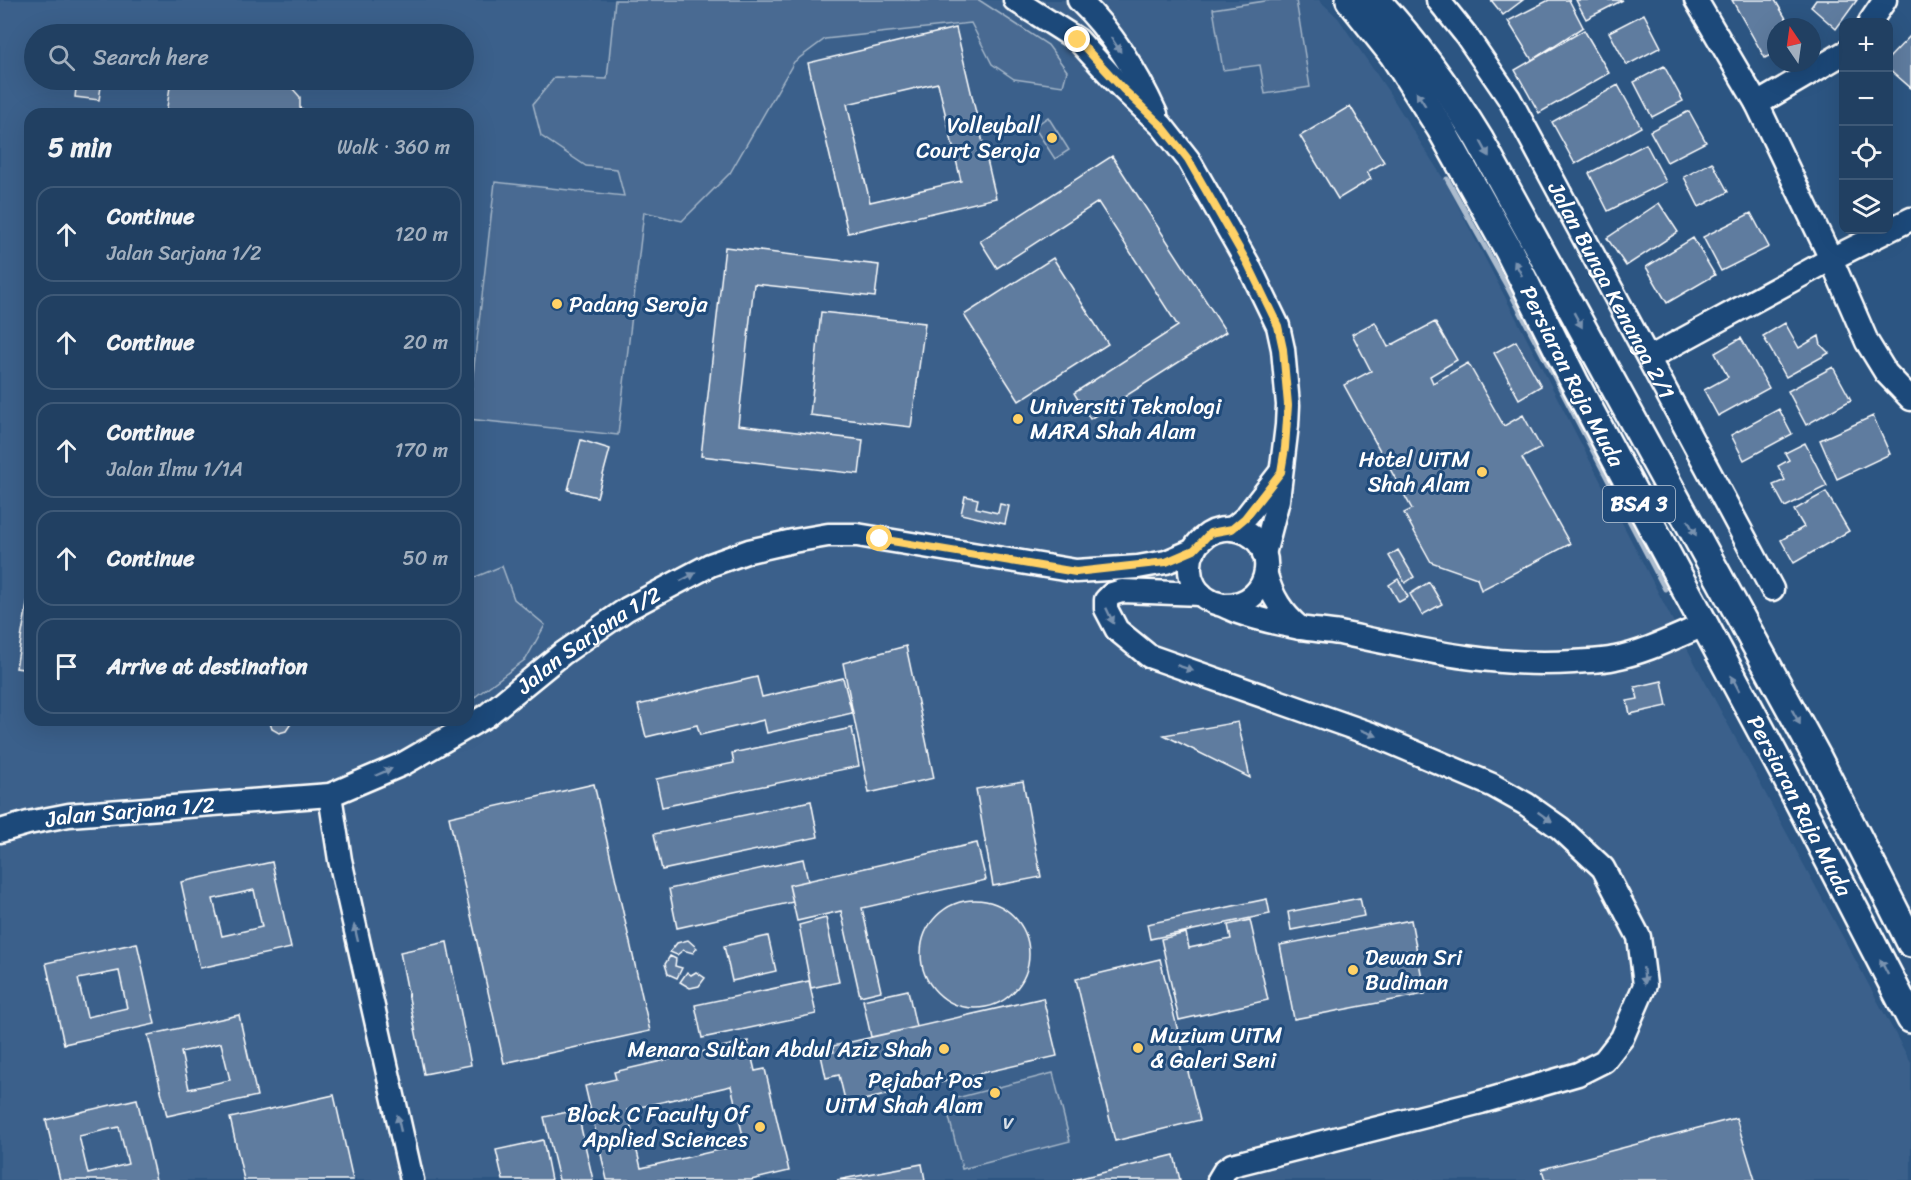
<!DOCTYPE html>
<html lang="en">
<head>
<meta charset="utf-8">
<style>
  body { margin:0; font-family:Sriracha,sans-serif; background:#2d4b6b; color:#f1f3f6 }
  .controls { position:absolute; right:18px; top:18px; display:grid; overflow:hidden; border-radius:12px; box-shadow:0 6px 24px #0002 }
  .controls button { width:54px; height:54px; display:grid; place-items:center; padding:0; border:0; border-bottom:2px solid #3e5977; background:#214062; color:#f1f3f6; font:30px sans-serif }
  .compass { position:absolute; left:1767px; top:18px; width:54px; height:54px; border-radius:50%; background:#214062; box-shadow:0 6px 24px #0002; rotate:347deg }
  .stop { position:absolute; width:18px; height:18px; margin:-14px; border:4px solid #ffd166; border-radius:50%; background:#fff }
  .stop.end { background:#ffd166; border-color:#fff; box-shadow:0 2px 6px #0008 }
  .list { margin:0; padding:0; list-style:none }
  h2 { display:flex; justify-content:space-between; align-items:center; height:78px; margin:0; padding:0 24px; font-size:26px }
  h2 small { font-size:20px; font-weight:400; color:#a2afbe }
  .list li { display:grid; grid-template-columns:39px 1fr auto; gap:18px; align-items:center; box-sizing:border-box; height:96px; margin:0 12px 12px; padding:0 12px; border:2px solid #3e5977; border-radius:18px }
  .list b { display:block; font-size:22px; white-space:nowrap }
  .list p { margin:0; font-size:20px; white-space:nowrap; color:#a2afbe }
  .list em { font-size:20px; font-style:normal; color:#a2afbe }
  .icon { flex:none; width:33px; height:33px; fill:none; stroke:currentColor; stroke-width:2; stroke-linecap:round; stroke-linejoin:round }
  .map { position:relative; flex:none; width:1911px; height:1180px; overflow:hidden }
  .search { position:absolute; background:#214062; box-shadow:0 6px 24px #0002; left:24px; top:24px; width:450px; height:66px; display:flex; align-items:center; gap:15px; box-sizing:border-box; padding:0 21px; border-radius:33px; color:#a2afbe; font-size:22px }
  .panel { position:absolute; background:#214062; box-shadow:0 6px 24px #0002; left:24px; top:108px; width:450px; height:618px; border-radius:18px }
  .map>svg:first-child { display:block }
  .built { fill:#3b618b; fill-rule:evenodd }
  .green { fill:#486b92; stroke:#a4b5c8; stroke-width:1.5 }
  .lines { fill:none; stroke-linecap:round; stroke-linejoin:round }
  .stream { stroke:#acbcce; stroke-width:5 }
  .building { fill:#5e7c9f; stroke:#fff; stroke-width:1.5; fill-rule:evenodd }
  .minor-casing { stroke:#fff; stroke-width:27 }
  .major-casing { stroke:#fff; stroke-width:32 }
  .minor { stroke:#1f4a7a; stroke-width:22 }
  .major { stroke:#1f4a7a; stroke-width:27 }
  .oneway { fill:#7992af }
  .route { stroke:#ffd166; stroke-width:8 }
  .poi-dot { fill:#ffd166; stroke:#1f4a7a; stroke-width:2 }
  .labels { text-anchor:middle; stroke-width:6; stroke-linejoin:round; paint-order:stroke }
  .shield { fill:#1f4a7a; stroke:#bcc9d7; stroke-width:1.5 }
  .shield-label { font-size:21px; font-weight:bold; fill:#fff }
  .poi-label { font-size:22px; fill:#fff; stroke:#1f4a7a; text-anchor:end }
  .street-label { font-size:22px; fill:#fff; stroke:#1f4a7a }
  .park-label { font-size:22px; fill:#dae1e9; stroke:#1f4a7a }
</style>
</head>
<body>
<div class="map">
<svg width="1911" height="1180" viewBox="0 0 1911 1180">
  <rect width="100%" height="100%" fill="#2c5582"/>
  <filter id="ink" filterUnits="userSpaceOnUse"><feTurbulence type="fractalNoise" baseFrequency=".0167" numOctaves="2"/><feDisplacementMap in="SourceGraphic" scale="12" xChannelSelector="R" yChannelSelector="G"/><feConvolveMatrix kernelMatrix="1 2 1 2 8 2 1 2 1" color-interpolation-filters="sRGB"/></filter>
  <g filter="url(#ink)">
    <path class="built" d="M0,0H1319L1338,18L1388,91L1446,183L1690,654L1911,1063V1180H0ZM34,34H464V80H34ZM30,114H468V720H30Z"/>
    <path class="green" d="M615,0H979L1048,45L1067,71L1063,86L1014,79L992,64L971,23L825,39L794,62L730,173L682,221L644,212L618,435L468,419L495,182L624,196L617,169L586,166L541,136L533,104L555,77L607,79Z
      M1271,0H1296L1310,87L1265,94L1260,65L1223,70L1213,9Z
      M1048,117L1069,150L1055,159L1034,127Z
      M502,566L514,599L545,625L526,659L472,699L468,700V580Z
      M1053,1073L1070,1141L962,1169L945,1101Z"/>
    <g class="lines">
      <path class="stream" d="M1447,179L1509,290L1665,589"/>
    </g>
    <path class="building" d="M1491,0H1523L1503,15Z
      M1549,0H1569L1583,27L1532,60L1508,21Z
      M1576,0H1623L1586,19Z
      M1732,0H1775L1791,27H1776V52L1765,58Z
      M1816,0H1857L1836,29L1811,7Z
      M1644,14L1661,47L1627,65L1609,32Z
      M956,28L996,198L848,233L808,63ZM938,83L961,181L870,202L847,104Z
      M1584,30L1609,73L1539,113L1515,70Z
      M1911,35V88L1888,68V59Z
      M1664,66L1683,101L1652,117L1634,82Z
      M77,80H102L99,100L75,97Z
      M171,80H217L251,87L259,82L270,80L281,82L293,89L300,97V108L308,114H166Z
      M1618,85L1641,127L1575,164L1552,122Z
      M1350,106L1384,162L1367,172L1371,179L1338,199L1300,136Z
      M1689,111L1706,142L1667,162L1650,131Z
      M1646,144L1666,182L1608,211L1589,173Z
      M1112,156L1226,332L1090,419L1074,393L1178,326L1098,202L997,268L980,241Z
      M1712,162L1728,192L1699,207L1684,177Z
      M1659,203L1678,232L1626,266L1607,238Z
      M1751,213L1769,247L1721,271L1703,237Z
      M1693,238L1715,275L1667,303L1646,267Z
      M725,247L879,265L875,297L754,284L738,425L863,440L859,474L701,456Z
      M1053,258L1108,344L1019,401L964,315Z
      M821,312L925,323L911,427L810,415Z
      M1375,322L1388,347L1435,322L1457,360L1430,376L1433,383L1468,363L1504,426L1523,415L1541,448L1522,458L1570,544L1481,590L1477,578L1431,562L1404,513L1412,509L1344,385L1371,371L1352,334Z
      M1785,323L1799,348L1819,336L1821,345L1829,353L1786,377L1763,336Z
      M1741,338L1769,388L1718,416L1704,390L1728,377L1715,353Z
      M1516,341L1541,386L1519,399L1494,353Z
      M1833,367L1851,400L1806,425L1788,391Z
      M1779,409L1792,434L1744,460L1731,435Z
      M1873,416L1890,454L1837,479L1820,440Z
      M581,440L610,449L597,497L568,490Z
      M1805,443L1827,486L1785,507L1773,485L1785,480L1778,466L1789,460L1785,453Z
      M1826,492L1849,531L1794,563L1781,540L1804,527L1794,510Z
      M965,496L978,499L976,508L998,513L1000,504L1009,506L1005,524L961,514Z
      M1398,550L1414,577L1405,583L1389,556Z
      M1398,579L1408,597L1399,602L1389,585Z
      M1429,582L1442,604L1422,615L1410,594Z
      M30,587V670L16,668Z
      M906,646L934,778L869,793L843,663Z
      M757,677L762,697L843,678L852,713L767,733L764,720L700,735L697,725L646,737L638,705Z
      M1662,681L1667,706L1630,714L1627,701L1638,699L1635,687Z
      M269,720H292V722L286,731L279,733L272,729Z
      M1238,722L1250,778L1164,735Z
      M852,728L859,766L662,807L656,779L734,763L732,753Z
      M1023,781L1041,877L993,886L976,789Z
      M594,784L650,1031L504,1063L449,817Z
      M811,801L818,837L662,870L654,834Z
      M977,843L986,880L862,908L881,991L860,996L841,911L797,921L789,885Z
      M803,859L808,881L789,885L793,902L677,928L669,889Z
      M272,862L291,948L200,968L181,882ZM254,890L262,927L222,936L213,899Z
      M1360,898L1364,916L1291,930L1288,912Z
      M1267,899L1270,914L1150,939L1147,924Z
      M921 954a54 54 0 1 1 108 0a54 54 0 1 1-108 0Z
      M826,918L839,982L811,988L799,925Z
      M1250,920L1268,1000L1179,1020L1161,939L1186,933L1189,948L1231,939L1228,925Z
      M1411,920L1425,994L1294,1019L1280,945Z
      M768,936L776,971L732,981L724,946Z
      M688,940L697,948L693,953L683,950L677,955L670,952L677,943Z
      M447,942L471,1065L424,1074L400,952Z
      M137,943L155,1024L64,1044L46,963ZM119,971L127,1008L87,1017L78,979Z
      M670,956L676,959L675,966L682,968L677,978L668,974L665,964Z
      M1160,959L1200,1120L1115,1141L1076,979Z
      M687,972L691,975L696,972L705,978L699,986L690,988L680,982Z
      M809,981L816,1014L702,1038L695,1005Z
      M908,990L916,1027L871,1037L863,1000Z
      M1043,998L1057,1056L846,1104L839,1075L826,1078L821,1055L834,1052L833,1046Z
      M239,1015L257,1096L167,1116L148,1035ZM221,1043L230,1080L189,1089L181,1052Z
      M748,1041L755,1071L765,1069L789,1171L751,1180H607L585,1086L616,1079L614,1072ZM731,1086L745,1144L641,1168L627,1110Z
      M334,1095L353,1180H244L230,1118Z
      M137,1099L156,1180H60L46,1120ZM119,1127L128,1164L88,1174L79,1136Z
      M577,1110L593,1180H559L544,1117Z
      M1736,1118L1755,1180H1545L1542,1169Z
      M543,1140L551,1180H503L496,1150Z
      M1174,1155L1180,1180H1073Z
      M922,1164L925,1180H837Z"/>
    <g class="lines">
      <g class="minor-casing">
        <g id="minor">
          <path d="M1015,0L1078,40L1123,89L1162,126L1188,159L1248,264L1278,326L1283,349L1288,405L1287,425L1278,500L1264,554"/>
          <path d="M1079,0C1112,32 1137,72 1156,114"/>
          <path id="s1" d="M1438,0L1466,35L1509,98L1772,589"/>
          <path d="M1696,0L1757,104L1831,259L1867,342L1886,373L1911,399"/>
          <path d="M1870,22L1885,0"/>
          <path d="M1757,104L1844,53"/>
          <path d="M1649,358L1831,259L1911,219"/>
          <path d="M1232,529L1245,518L1280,473"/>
          <path d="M1266,575C1272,597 1282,613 1300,628"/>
          <path d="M1201,594L1122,591L1112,594L1106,600V609L1117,630L1149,656L1374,735L1492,785L1526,804L1560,828L1603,868L1639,937L1645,985L1622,1038L1604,1061L1578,1074L1481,1102L1232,1165L1225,1170L1219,1180"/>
          <path d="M1222,605C1276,608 1282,534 1232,529C1210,527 1190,544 1190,566C1189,580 1197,594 1209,600C1213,603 1217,603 1222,605C1227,607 1233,610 1238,612C1257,619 1280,624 1300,628C1313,630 1327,631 1340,633C1417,649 1495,668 1574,662C1587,661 1602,661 1615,658C1646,652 1675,637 1704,625"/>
          <path d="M330,795L340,860L412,1180"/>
          <path id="s2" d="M0,831L28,823L69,815L330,795L403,764L486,716L562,654L627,609L710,565L749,551L793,541L828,535H857L1076,571L1138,567L1166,562L1194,550"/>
        </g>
      </g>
      <g class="major-casing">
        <g id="major">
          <path id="s3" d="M1350,0L1393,54L1441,129L1509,251L1574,381L1785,775L1911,1019"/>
          <path d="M1376,0C1415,42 1449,90 1479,139L1817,757L1911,943"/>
        </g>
      </g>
      <use href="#minor" class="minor"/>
      <use href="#major" class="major"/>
    </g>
    <defs><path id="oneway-solid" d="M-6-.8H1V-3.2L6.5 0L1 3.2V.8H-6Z" transform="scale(1.5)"/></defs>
    <g class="oneway">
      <use href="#oneway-solid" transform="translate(1116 45) rotate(56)"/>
      <use href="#oneway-solid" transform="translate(1421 99) rotate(-123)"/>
      <use href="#oneway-solid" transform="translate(1485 149) rotate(61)"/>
      <use href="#oneway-solid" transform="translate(1518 268) rotate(-116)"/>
      <use href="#oneway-solid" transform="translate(1578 320) rotate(61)"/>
      <use href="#oneway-solid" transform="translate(1692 528) rotate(61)"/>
      <use href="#oneway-solid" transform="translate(688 577) rotate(-28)"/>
      <use href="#oneway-solid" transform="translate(1110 616) rotate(65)"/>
      <use href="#oneway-solid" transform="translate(1185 668) rotate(19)"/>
      <use href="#oneway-solid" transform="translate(1735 683) rotate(-118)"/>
      <use href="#oneway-solid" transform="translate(1796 717) rotate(61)"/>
      <use href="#oneway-solid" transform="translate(1369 733) rotate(21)"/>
      <use href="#oneway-solid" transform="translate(384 772) rotate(-23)"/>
      <use href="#oneway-solid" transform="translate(1545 817) rotate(35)"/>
      <use href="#oneway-solid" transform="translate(356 933) rotate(-103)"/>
      <use href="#oneway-solid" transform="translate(1884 967) rotate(-117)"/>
      <use href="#oneway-solid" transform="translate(1644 976) rotate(85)"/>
      <use href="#oneway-solid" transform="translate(399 1123) rotate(-103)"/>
    </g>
  </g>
  <g class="lines" filter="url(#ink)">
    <path class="route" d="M880,539L1076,572L1166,562L1194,550L1210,533L1232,529L1245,518L1281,472L1285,448L1288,405L1283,349L1278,326L1248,264L1188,159L1162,126L1123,89L1078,40"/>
  </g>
  <g class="poi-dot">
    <circle cx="1052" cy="138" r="6"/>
    <circle cx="557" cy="304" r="6"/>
    <circle cx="1018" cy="419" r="6"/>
    <circle cx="1482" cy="472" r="6"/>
    <circle cx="1353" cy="970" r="6"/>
    <circle cx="1138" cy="1048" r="6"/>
    <circle cx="944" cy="1049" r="6"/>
    <circle cx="995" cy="1093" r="6"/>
    <circle cx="760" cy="1127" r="6"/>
  </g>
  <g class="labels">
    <rect class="shield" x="1603" y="486" width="72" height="36" rx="4.5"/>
    <g class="shield-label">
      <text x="1639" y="511">BSA 3</text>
    </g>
    <g class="poi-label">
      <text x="1040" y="133">Volleyball<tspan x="1040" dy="25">Court Seroja</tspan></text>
      <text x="569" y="312" text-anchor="start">Padang Seroja</text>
      <text x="1030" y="414" text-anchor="start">Universiti Teknologi<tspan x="1030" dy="25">MARA Shah Alam</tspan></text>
      <text x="1470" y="467">Hotel UiTM<tspan x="1470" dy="25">Shah Alam</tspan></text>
      <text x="1365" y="965" text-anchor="start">Dewan Sri<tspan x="1365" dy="25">Budiman</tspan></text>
      <text x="1150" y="1043" text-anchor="start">Muzium UiTM<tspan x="1150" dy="25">&amp; Galeri Seni</tspan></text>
      <text x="932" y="1057">Menara Sultan Abdul Aziz Shah</text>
      <text x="983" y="1088">Pejabat Pos<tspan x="983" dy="25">UiTM Shah Alam</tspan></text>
      <text x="748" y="1122">Block C Faculty Of<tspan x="748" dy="25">Applied Sciences</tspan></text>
    </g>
    <g class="street-label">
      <text dy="8" stroke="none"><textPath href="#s1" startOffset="339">Jalan Bunga Kenanga 2/1</textPath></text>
      <text dy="8" stroke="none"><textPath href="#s3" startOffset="438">Persiaran Raja Muda</textPath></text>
      <text dy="8" stroke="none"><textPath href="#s2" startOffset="636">Jalan Sarjana 1/2</textPath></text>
      <text dy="8" stroke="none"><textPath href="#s3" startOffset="924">Persiaran Raja Muda</textPath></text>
      <text dy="8" stroke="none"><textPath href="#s2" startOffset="132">Jalan Sarjana 1/2</textPath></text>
    </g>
    <g class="park-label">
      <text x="1008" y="1129">v</text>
    </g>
  </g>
</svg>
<div class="controls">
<button>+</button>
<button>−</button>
<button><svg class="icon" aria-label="locate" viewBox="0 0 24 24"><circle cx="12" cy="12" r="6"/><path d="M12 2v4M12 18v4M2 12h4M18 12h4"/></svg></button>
<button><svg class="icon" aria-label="layers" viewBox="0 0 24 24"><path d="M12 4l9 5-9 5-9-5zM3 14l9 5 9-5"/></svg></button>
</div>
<svg class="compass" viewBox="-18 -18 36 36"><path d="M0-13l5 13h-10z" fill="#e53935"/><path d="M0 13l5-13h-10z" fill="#a2afbe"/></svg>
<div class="stop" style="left:880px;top:539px"></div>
<div class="stop end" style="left:1078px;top:40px"></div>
<div class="search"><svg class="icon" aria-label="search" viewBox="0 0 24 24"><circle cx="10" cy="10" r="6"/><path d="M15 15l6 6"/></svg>Search here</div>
<section class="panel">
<h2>5 min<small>Walk · 360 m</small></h2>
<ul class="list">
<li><svg class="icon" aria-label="ahead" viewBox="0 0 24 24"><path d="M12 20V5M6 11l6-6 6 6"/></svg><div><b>Continue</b><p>Jalan Sarjana 1/2</p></div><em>120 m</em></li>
<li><svg class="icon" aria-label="ahead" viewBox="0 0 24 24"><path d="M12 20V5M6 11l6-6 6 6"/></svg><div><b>Continue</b></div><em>20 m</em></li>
<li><svg class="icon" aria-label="ahead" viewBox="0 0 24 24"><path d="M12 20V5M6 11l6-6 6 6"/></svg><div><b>Continue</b><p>Jalan Ilmu 1/1A</p></div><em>170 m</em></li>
<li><svg class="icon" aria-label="ahead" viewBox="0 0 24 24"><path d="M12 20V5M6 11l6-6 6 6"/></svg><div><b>Continue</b></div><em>50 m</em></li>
<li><svg class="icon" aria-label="arrive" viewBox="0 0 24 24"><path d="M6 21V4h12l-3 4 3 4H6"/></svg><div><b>Arrive at destination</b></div></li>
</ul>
</section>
</div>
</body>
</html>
